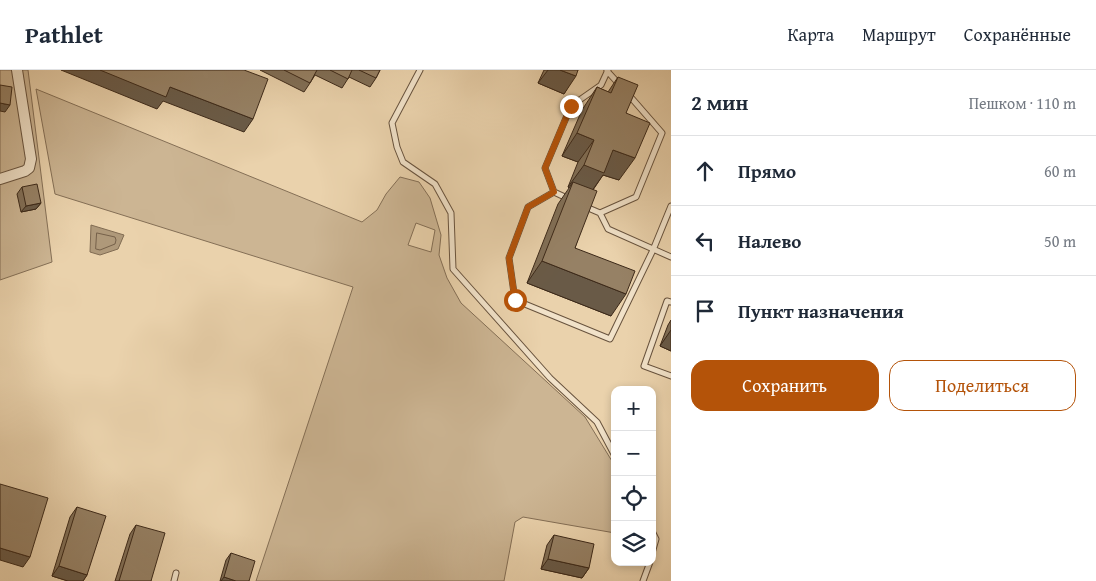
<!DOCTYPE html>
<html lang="ru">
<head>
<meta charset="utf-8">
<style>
  body { margin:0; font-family:"Gentium Book Plus",serif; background:#f2f2f3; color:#1f2937 }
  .controls { position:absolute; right:15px; bottom:15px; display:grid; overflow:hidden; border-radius:10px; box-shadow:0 2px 8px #0003 }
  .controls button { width:45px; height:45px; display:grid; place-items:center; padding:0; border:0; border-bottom:1px solid #e0e1e3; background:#fff; color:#1f2937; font:25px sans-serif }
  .stop { position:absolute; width:15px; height:15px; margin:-11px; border:4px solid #b45309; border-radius:50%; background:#fff }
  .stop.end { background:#b45309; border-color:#fff; box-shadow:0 1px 5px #0008 }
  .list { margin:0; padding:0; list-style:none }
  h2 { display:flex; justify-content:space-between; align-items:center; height:65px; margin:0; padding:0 20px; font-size:21px }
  h2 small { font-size:16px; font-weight:400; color:#747a83 }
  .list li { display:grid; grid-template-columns:32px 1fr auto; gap:15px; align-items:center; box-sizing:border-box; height:70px; padding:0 20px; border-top:1px solid #e0e1e3 }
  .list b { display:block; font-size:19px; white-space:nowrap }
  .list em { font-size:16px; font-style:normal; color:#747a83 }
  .actions { display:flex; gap:10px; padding:15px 20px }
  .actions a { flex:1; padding:11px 0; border:1px solid #b45309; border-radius:15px; text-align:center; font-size:18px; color:#b45309 }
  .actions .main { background:#b45309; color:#fff }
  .icon { flex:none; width:28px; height:28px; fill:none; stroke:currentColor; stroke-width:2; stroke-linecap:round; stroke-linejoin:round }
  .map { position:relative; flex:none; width:671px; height:511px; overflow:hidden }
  header { display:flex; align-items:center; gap:30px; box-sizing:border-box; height:70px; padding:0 25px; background:#fff; border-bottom:1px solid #e0e1e3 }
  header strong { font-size:24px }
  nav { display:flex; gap:28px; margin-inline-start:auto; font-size:18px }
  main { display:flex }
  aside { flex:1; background:#fff }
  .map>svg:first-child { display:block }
  .green { fill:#ccb593; stroke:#846f56; fill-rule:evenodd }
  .water { fill:#af997a; stroke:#816c53 }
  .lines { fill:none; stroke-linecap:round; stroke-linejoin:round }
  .shore { stroke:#76614a; stroke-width:1 }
  .lane-casing { stroke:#68533e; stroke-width:7 }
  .street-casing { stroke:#68533e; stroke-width:12 }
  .lane { stroke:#f1e2c9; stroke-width:5 }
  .street { stroke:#f1e2c9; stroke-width:10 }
  .wall { fill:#816f57; stroke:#3c2919 }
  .shaded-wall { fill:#695a47; stroke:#3c2919 }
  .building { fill:#968165; stroke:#3c2919 }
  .route { stroke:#b45309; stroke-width:6 }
</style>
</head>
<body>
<header>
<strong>Pathlet</strong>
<nav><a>Карта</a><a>Маршрут</a><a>Сохранённые</a></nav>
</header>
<main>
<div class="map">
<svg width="671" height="511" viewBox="0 0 671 511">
  <rect width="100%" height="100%" fill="#ead2ac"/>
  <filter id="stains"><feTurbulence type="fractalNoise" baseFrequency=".004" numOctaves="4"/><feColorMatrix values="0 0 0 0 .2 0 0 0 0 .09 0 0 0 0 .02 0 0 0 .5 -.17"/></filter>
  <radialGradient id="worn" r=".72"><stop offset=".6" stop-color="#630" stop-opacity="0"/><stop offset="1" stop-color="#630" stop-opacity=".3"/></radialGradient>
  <path class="green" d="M0,0H28L52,192L0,210Z
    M36,19L362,152L377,140L386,124L400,107L419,112L430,128L441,165L439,185L447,208L461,233L585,347L615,396V463L523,447L515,452L504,511H256L353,217L55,124ZM416,153L435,160L431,182L408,175Z"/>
  <path class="water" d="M91,155L124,165L118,179L100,185L90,182Z"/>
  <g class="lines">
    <path class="shore" d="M97,163L115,167L116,170L115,174L100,180L96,179Z"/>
    <g class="lane-casing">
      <path id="lane" d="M420,0L392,53L397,77L403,92L435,114L451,143L453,199L550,308L597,352L615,386
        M608,0L601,15L571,36L545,98L554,122L528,137L509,188L515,230L610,269L653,180L671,136
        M607,1L619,14
        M554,122L569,129
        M586,137L600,143L608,159L671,187
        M600,143L636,127L662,63L628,24
        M671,232L667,231L644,296L671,306
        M652,461L656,469L652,483
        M174,511L176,503
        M643,511L650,492"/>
    </g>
    <g class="street-casing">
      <path id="street" d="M0,109L25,101L29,98L31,89L17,0"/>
    </g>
    <use href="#lane" class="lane"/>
    <use href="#street" class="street"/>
  </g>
  <path class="wall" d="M260,0H380L376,8L370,17L349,7L342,18L315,5L310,13L304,22Z
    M544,0H578L564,24L538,13Z
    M618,7L626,43L619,110L603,105L593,120L575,178L611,246L527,213L558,134L569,118L568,117L578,92L562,86L582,40L597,17L608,22Z
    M22,117L41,133L36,139L21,142L17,124Z
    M671,250V281L660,276L668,255Z
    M77,437L87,505L83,511H68L52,506L70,447Z
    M136,455L151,511H115L130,464Z
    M554,465L589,498L582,508L541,499L547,475Z
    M231,483L249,511H220L226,490Z"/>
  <path class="shaded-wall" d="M61,0H100L170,17L253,49L244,62L163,31L157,39Z
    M548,0H560L576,6L564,24L538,13Z
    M0,33L10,35L5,42L0,41Z
    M577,63L594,70L578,92L562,86Z
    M613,80L635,88L619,110L603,105L589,125L573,112L569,118L568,117L584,95Z
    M41,133L36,139L21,142L26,136Z
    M542,191L626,224L611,246L527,213Z
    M671,260V281L660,276Z
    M0,478L30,487L23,497L0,490Z
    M548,489L589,498L582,508L541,499Z
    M59,496L87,505L83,511H68L52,506Z
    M224,507L236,511H221Z"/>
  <path class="building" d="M100,0H244L268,9L253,49L170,17L166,27Z
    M284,0H317L310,13Z
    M330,0H352L348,9Z
    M359,0H380L376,8Z
    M560,0H578L576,6Z
    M618,7L638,15L626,43L650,53L635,88L613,80L604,103L584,95L594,70L577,63L597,17L611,23Z
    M0,15L12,17L10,35L0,33Z
    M573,112L597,121L575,178L635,201L626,224L542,191Z
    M37,114L41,133L26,136L22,117Z
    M0,414L48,428L30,487L0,478Z
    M77,437L106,446L87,505L59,496Z
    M136,455L165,463L151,511H119Z
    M554,465L594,474L589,498L548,489Z
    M231,483L255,491L249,511H236L224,507Z"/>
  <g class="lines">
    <path class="route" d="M515,230L509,188L528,137L554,122L545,98L571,36"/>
  </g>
  <rect width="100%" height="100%" filter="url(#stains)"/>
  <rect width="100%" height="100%" fill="url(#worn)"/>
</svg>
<div class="controls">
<button>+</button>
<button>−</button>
<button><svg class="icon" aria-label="locate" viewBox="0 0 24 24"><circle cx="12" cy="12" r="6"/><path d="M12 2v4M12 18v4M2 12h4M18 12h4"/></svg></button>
<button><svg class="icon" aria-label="layers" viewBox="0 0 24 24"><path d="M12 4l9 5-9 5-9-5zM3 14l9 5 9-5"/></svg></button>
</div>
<div class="stop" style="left:515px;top:230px"></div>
<div class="stop end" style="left:571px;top:36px"></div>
</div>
<aside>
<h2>2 мин<small>Пешком · 110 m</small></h2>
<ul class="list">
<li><svg class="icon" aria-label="ahead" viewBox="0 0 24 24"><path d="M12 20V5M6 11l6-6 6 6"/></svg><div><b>Прямо</b></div><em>60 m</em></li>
<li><svg class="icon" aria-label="left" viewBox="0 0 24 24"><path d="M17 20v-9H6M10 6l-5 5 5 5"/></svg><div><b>Налево</b></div><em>50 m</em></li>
<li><svg class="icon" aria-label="arrive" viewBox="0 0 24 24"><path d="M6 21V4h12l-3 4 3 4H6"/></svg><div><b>Пункт назначения</b></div></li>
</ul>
<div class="actions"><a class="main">Сохранить</a><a>Поделиться</a></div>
</aside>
</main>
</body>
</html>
